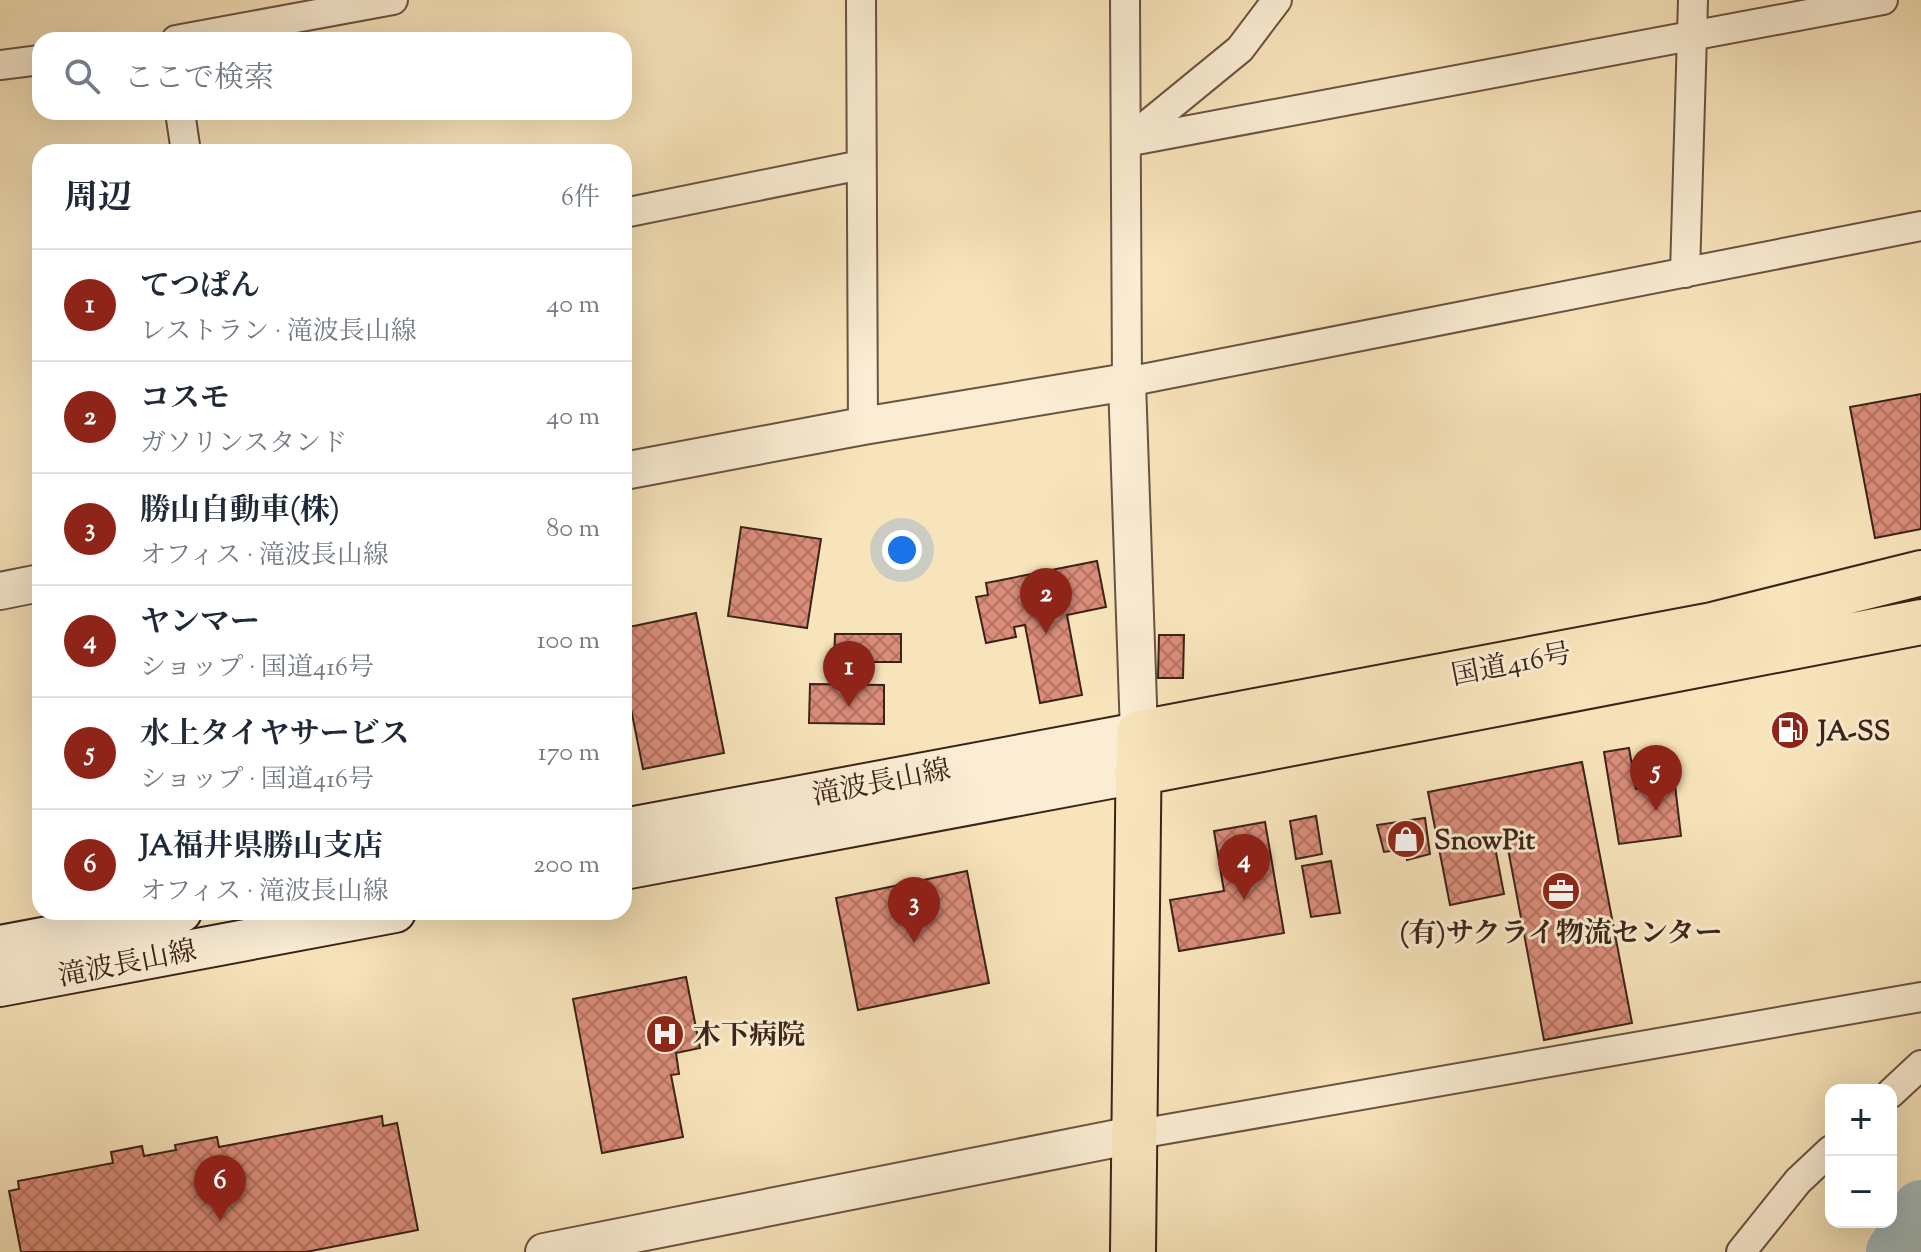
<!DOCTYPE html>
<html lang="ja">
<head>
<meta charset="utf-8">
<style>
  body { margin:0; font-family:"Sorts Mill Goudy","Noto Serif JP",serif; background:#f6f6f7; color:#1f2937 }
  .controls { position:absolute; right:24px; bottom:24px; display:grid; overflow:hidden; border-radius:16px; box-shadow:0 8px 32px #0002 }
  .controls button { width:72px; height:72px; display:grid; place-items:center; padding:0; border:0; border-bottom:2px solid #e0e1e3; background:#fff; color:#1f2937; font:40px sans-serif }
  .you { position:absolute; left:902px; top:550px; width:28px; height:28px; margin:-20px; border:6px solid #fff; border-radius:50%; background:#1a73e8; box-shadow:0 0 0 12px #1a73e833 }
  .badge { display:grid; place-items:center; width:52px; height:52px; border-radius:50%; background:#8f2418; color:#fff; font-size:26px; font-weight:700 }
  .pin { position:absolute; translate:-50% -66px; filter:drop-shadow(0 2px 4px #0008) }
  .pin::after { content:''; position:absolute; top:42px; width:28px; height:24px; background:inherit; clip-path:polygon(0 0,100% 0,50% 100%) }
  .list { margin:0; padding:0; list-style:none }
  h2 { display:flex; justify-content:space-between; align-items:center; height:104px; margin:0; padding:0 32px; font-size:34px }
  h2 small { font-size:26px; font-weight:400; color:#747a83 }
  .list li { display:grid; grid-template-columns:52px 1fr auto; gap:24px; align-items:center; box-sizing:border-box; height:112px; padding:0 32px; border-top:2px solid #e0e1e3 }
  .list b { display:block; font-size:30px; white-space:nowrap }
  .list p { margin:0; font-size:26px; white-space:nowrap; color:#747a83 }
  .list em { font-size:26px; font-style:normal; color:#747a83 }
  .icon { flex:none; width:44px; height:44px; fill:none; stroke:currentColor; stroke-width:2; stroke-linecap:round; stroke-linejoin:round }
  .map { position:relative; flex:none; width:1921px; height:1252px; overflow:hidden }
  .search { position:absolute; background:#fff; box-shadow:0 8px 32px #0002; left:32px; top:32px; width:600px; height:88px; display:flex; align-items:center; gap:20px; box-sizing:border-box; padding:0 28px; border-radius:24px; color:#747a83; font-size:30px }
  .panel { position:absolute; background:#fff; box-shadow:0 8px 32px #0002; left:32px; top:144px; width:600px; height:776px; border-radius:24px }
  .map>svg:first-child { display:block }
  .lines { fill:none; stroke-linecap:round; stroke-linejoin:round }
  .river { stroke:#a3bbbc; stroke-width:56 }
  .building { fill:url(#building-cross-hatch); stroke:#3b2319; stroke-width:2 }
  .minor-casing { stroke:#6a5342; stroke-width:32 }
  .tertiary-casing { stroke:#6a5342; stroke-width:40 }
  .secondary-casing { stroke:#3b2319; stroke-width:44 }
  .trunk-casing { stroke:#3b2319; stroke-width:48 }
  .minor { stroke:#faedd3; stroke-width:28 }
  .tertiary { stroke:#faedd3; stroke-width:36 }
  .secondary { stroke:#faedd3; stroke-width:40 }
  .trunk { stroke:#f8e4bb; stroke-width:44 }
  .labels { text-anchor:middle; stroke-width:6; stroke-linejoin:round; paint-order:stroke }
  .street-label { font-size:28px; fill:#3b2319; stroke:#faedd3 }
  .poi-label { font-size:28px; font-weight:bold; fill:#3b2319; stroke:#faedd3; text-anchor:start }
</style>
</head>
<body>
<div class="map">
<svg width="1921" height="1252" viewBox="0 0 1921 1252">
  <defs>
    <pattern id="building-cross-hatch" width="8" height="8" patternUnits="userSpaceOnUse" patternTransform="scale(2)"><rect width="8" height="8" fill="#db8d7a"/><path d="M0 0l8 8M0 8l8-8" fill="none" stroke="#b37363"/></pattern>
  </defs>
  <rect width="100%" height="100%" fill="#f8e4bb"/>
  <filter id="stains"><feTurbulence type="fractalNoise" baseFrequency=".0025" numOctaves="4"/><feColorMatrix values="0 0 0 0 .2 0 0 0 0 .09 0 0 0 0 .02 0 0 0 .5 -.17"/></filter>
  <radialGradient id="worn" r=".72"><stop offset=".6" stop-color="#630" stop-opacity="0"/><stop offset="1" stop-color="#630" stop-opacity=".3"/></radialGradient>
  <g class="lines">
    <path class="river" d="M1894,1252L1921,1208"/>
  </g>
  <path class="building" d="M1921,394V529L1875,538L1850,407Z
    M741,527L821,539L807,628L728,616Z
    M1097,561L1106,607L1067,615L1082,695L1040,703L1025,625L1014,627L1016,637L986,643L976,597L988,595L986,583Z
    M696,613L724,753L643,769L624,674V628Z
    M835,634H901V662H834Z
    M1159,635H1184L1183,678H1158Z
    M810,684L884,685V724L809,723Z
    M1629,748L1636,789L1675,785L1681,836L1619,844L1604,752Z
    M1582,762L1632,1023L1544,1040L1505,833L1494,842L1504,894L1450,905L1428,792Z
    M1316,816L1322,854L1296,859L1290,821Z
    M1425,818L1430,854L1407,860L1405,849L1384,852L1377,825Z
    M1265,822L1284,933L1179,951L1170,900L1224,891L1214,831Z
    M1331,861L1340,913L1311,917L1302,866Z
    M967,871L989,983L858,1010L836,898Z
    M686,977L700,1048L676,1053L679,1074L671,1075L683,1137L602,1153L573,999Z
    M382,1116L383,1126L397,1123L418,1230L306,1252H21L9,1191L19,1189L18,1181L113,1163L111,1152L142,1146L144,1156L176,1150L175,1145L217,1137L219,1147Z"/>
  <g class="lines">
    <g class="minor-casing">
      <path id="minor" d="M861,0L863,426
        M1125,0L1127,382L1921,226
        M176,40L393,0
        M0,65L40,60
        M180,112L186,152
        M1130,139L1240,49L1277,0
        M1126,142L1883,0
        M624,213L861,165
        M1685,273L1693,0
        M1891,1093L1921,1065
        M1133,1135L1921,997
        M1741,1252L1798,1181L1831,1150"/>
    </g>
    <g class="tertiary-casing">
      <path id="tertiary" d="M624,471L863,426L1127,382L1139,733
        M0,591L40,583
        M544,1252L1133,1135"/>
    </g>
    <g class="secondary-casing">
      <path id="secondary" d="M624,829L1139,733
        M624,869L1137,773
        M0,946L181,912
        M0,986L395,912"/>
    </g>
    <g class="trunk-casing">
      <path id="trunk" d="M1137,773L1921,622
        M1133,1252L1139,733L1712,625L1921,573"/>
    </g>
    <use href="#minor" class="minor"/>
    <use href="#tertiary" class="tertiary"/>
    <use href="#secondary" class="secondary"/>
    <use href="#trunk" class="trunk"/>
  </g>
  <defs>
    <g id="fuel-disc" transform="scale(2)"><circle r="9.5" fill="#8f2418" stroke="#faedd3"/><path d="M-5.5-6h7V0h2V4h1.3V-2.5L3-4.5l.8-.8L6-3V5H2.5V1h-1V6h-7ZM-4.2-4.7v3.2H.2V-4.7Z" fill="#fff"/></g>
    <g id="shop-disc" transform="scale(2)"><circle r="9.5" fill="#8f2418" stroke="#faedd3"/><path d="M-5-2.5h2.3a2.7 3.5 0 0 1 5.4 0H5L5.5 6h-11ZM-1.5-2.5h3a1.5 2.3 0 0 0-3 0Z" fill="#fff"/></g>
    <g id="office-disc" transform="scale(2)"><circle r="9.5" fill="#8f2418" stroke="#faedd3"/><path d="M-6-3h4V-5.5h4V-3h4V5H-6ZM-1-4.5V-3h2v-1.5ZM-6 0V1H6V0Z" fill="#fff"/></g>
    <g id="hospital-disc" transform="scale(2)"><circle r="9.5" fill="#8f2418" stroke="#faedd3"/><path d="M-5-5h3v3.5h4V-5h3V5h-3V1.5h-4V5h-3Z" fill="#fff"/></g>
  </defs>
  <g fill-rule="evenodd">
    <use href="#fuel-disc" x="1790" y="730"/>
    <use href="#shop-disc" x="1406" y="839"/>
    <use href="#office-disc" x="1561" y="891"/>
    <use href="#hospital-disc" x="665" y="1034"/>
  </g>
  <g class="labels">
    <g class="street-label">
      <text transform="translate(1511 663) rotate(-11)" y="10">国道416号</text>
      <text transform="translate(881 781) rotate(-11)" y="10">滝波長山線</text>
      <text transform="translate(127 962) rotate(-11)" y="10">滝波長山線</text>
    </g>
    <g class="poi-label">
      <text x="1818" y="740">JA-SS</text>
      <text x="1434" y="849">SnowPit</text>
      <text x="1561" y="942" text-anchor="middle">(有)サクライ物流センター</text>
      <text x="693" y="1044">木下病院</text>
    </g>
  </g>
  <rect width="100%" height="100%" filter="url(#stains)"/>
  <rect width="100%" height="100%" fill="url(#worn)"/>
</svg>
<div class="controls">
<button>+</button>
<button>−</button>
</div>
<div class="you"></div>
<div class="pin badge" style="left:849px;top:707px">1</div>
<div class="pin badge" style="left:1046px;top:634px">2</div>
<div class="pin badge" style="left:914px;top:943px">3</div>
<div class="pin badge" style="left:1244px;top:900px">4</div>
<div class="pin badge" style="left:1656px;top:811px">5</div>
<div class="pin badge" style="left:220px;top:1221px">6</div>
<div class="search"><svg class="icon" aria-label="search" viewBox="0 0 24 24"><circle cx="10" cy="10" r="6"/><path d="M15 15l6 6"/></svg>ここで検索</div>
<section class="panel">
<h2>周辺<small>6件</small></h2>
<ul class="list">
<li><span class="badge">1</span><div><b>てつぱん</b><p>レストラン · 滝波長山線</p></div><em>40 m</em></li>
<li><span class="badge">2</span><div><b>コスモ</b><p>ガソリンスタンド</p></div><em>40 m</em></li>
<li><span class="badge">3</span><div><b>勝山自動車(株)</b><p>オフィス · 滝波長山線</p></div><em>80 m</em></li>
<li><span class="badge">4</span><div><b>ヤンマー</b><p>ショップ · 国道416号</p></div><em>100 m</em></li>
<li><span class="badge">5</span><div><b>水上タイヤサービス</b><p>ショップ · 国道416号</p></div><em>170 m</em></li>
<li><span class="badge">6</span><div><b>JA福井県勝山支店</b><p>オフィス · 滝波長山線</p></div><em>200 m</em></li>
</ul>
</section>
</div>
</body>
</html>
